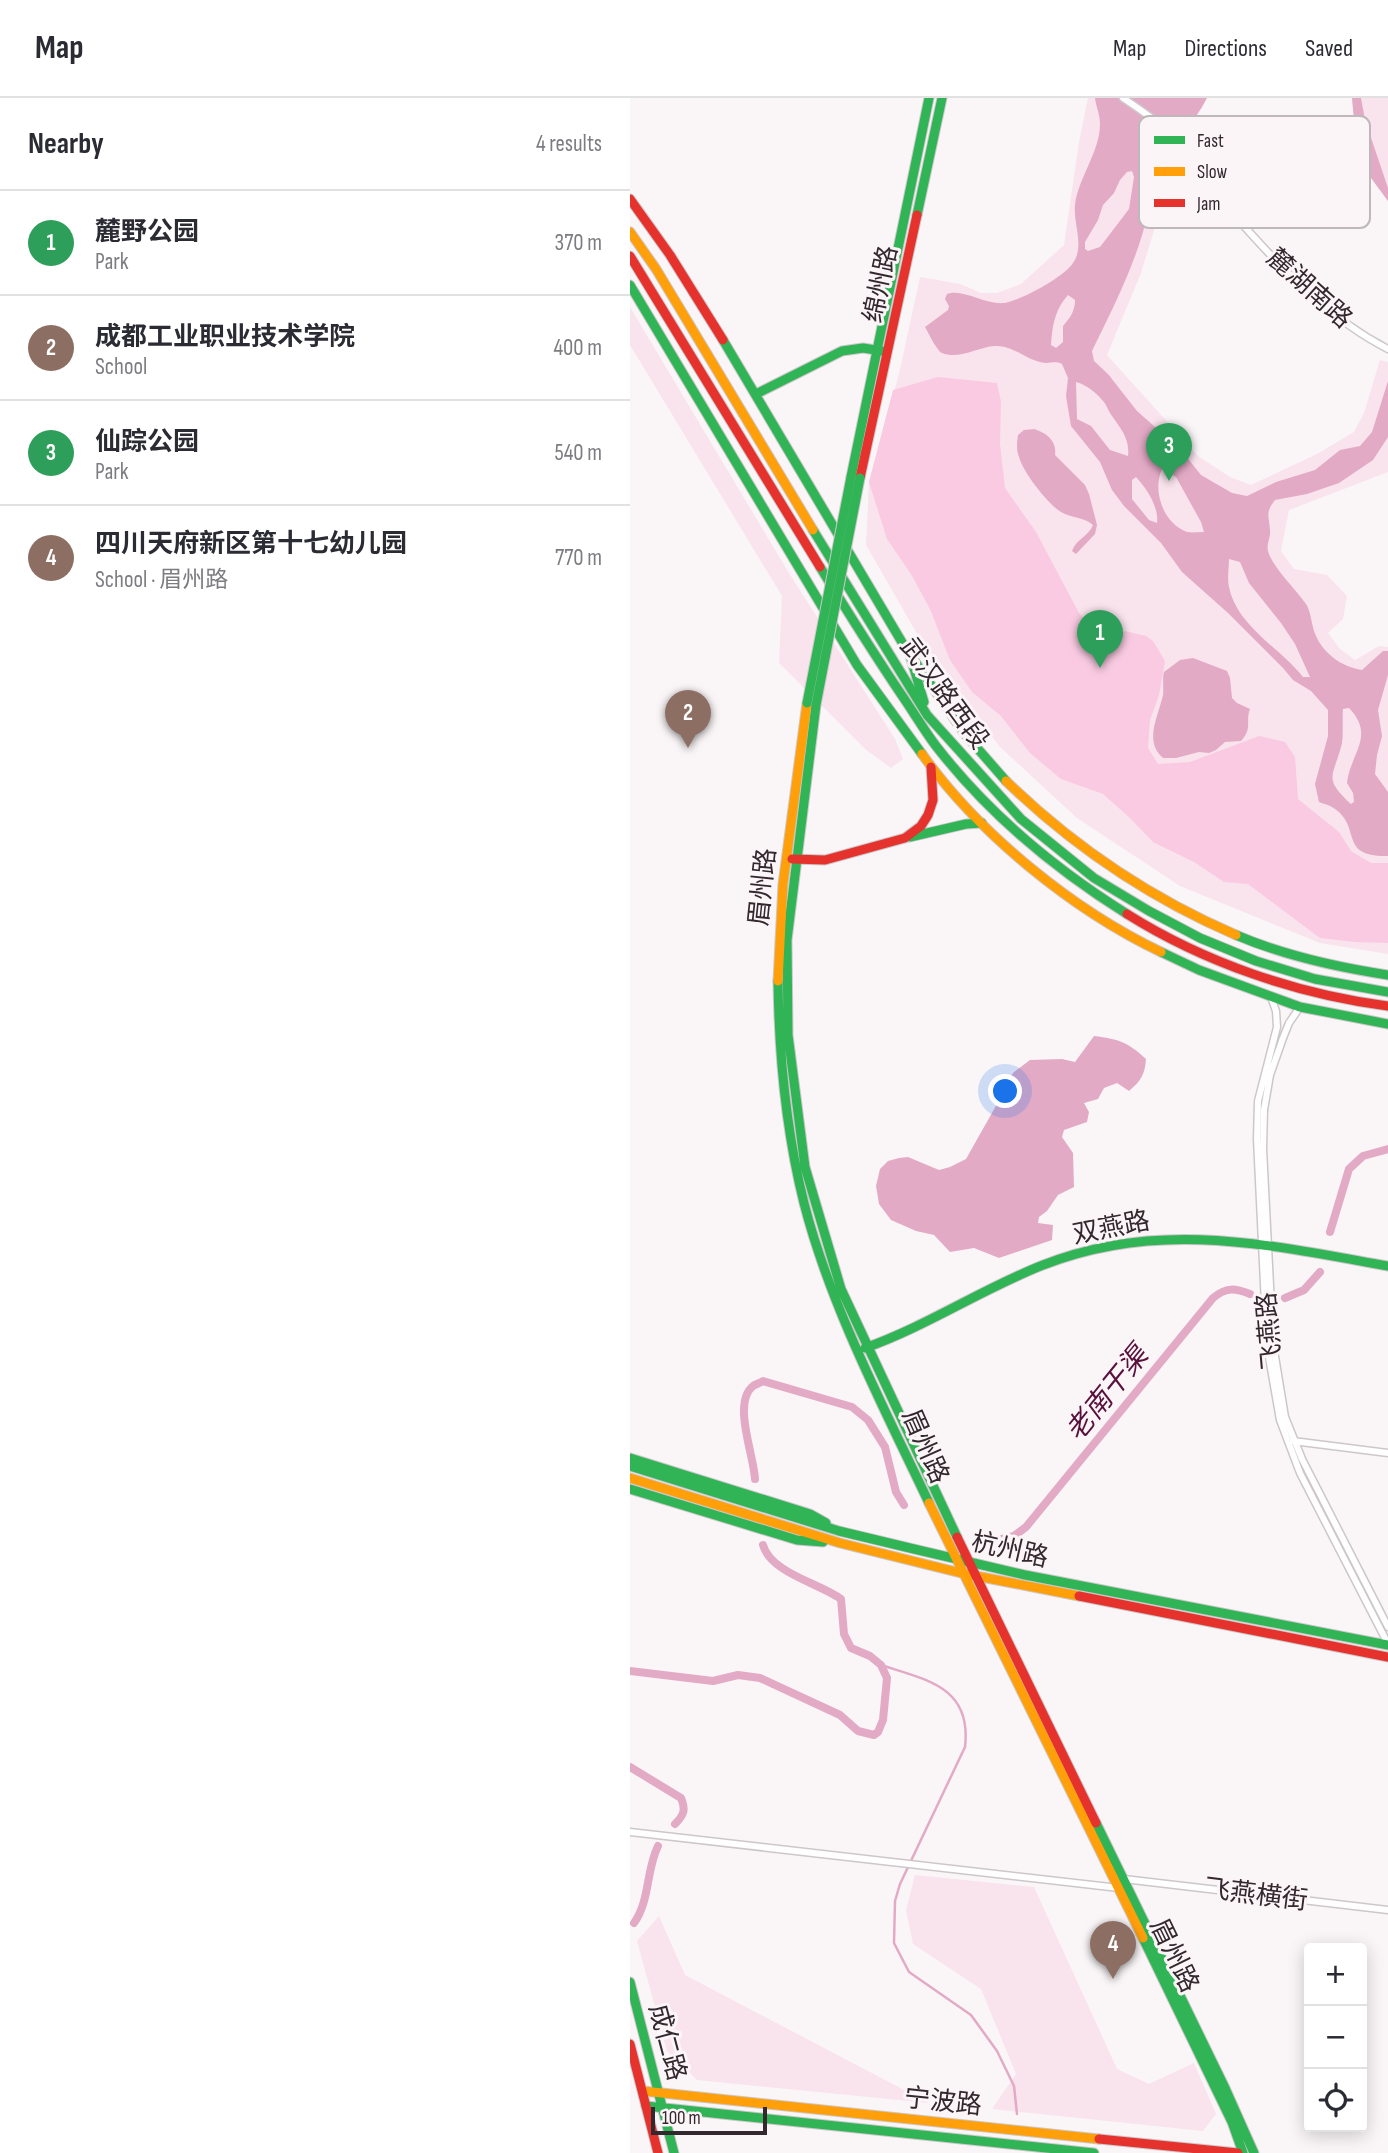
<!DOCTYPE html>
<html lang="en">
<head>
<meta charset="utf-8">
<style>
  body { margin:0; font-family:"Sofia Sans Condensed","Noto Sans SC",sans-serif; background:#f7f7f7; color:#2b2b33 }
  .controls { position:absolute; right:21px; bottom:21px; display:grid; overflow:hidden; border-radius:7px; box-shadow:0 4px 18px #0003 }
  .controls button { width:63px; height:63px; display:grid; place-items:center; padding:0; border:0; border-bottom:2px solid #e1e1e2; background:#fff; color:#2b2b33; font:35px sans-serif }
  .scale { position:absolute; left:21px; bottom:18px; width:116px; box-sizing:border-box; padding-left:7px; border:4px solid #33282e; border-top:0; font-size:19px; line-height:24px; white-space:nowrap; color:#33282e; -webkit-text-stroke:5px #fbf5f8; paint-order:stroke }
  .you { position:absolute; left:376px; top:994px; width:24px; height:24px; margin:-18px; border:5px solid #fff; border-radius:50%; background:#1a73e8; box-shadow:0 0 0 10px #1a73e833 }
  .badge { display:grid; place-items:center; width:46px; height:46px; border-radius:50%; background:#797075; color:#fff; font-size:23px; font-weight:700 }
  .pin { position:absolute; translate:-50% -58px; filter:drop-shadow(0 2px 4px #0008) }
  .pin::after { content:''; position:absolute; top:37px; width:24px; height:21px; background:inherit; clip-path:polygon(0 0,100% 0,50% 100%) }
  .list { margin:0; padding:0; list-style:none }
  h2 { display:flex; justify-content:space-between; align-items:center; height:91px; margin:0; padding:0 28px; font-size:30px }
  h2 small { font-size:23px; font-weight:400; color:#7c7c81 }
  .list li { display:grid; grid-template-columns:46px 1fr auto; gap:21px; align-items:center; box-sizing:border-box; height:105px; padding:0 28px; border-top:2px solid #e1e1e2 }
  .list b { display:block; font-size:26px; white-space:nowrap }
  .list p { margin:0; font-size:23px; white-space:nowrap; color:#7c7c81 }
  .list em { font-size:23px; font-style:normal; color:#7c7c81 }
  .icon { flex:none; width:38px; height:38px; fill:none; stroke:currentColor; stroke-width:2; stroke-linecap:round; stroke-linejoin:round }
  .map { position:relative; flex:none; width:758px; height:2055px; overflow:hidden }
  header { display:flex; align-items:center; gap:42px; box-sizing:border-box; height:98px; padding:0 35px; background:#fff; border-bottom:2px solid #e1e1e2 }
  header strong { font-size:33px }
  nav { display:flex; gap:38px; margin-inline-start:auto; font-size:24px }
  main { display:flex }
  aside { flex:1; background:#fff }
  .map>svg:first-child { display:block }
  .green { fill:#f9e3ed }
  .forest { fill:#f9cae1 }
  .water { fill:#e3aac6; fill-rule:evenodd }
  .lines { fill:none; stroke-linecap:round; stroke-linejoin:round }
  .stream { stroke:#e3aac6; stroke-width:2.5 }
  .canal { stroke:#e3aac6; stroke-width:8 }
  .street-casing { stroke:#cdc7ca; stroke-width:9 }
  .fast-casing { stroke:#cdc7ca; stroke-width:11 }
  .slow-casing { stroke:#cdc7ca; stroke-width:11 }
  .jam-casing { stroke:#cdc7ca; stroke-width:11 }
  .street { stroke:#fefefe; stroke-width:6 }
  .fast { stroke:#30b455; stroke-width:9 }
  .slow { stroke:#ff9f0a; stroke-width:9 }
  .jam { stroke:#e5322d; stroke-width:9 }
  .fast-bridge-casing { stroke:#cdc7ca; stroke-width:11; stroke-linecap:butt }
  .fast-bridge { stroke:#30b455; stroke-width:9 }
  .labels { text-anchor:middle; stroke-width:6; stroke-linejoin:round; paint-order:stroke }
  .street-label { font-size:26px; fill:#33282e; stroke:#fbf5f8 }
  .water-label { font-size:28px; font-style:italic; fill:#58113c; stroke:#fbf5f8 }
  .key { fill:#fbf5f8; stroke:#bfb8bb; stroke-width:2 }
  .key-label { font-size:19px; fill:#33282e }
</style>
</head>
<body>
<header>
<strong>Map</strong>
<nav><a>Map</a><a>Directions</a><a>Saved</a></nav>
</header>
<main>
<aside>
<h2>Nearby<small>4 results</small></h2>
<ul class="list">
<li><span class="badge" style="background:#2e9e5b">1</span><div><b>麓野公园</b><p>Park</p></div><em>370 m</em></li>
<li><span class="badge" style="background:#8d6e63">2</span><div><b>成都工业职业技术学院</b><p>School</p></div><em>400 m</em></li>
<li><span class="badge" style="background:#2e9e5b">3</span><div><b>仙踪公园</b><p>Park</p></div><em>540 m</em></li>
<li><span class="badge" style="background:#8d6e63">4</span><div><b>四川天府新区第十七幼儿园</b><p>School · 眉州路</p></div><em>770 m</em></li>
</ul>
</aside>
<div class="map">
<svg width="758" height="2055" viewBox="0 0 758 2055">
  <rect width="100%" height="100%" fill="#faf6f8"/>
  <path class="green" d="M458,0H469L540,53L546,61L511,175L477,257L568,358L600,379L621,387L687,356L724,334L734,315L750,262L758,264V374L659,412L651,453L664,471L697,477L717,498L713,521L698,535L710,551L725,562L749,548L758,549V856L690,845L550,788L447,720L370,649L301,560L236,447L239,384L269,276L290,179L330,186L351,195H367L391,186L434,147L449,44Z
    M722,0H758V103L741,80L726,44Z
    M0,209L157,472L265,641L273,661L261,670L235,651L149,565L152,498L0,247Z
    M285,1777L404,1789L487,1971L519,1986L564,1965L586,2016L573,2033L362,2011L386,1976L351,1891L283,1846L276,1812Z
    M29,1818L55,1877L299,2005L67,1982L37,1953L7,1843Z"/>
  <path class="forest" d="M308,279L367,285L371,304L370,346L375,390L406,434L449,515L474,545L495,533L516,538L523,543L535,563L529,597L520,622L518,650L528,666L560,664L629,638L655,644L665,659L668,701L709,734L721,753L741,765H758V845L725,844L690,840L618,786L594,784L564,764L523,744L499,719L473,696L431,681L400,655L371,618L342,594L320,562L300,511L281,476L257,441L239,384L263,292Z"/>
  <path class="water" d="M465,0H577C564,26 542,46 530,72C520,91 519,114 513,134C501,175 481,214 462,253L464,263L478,276L507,313L551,352L571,377L602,395L617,398L646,384L685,372L710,352L730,348L742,334L758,283V339L743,362L709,385L677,396L645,402C635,415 639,417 640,432C641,440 636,445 638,453C641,467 667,493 676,506C681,514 681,524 684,533C691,554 711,569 732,572L753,553H758V577L748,612L752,638L747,657L745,676L758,694V758C708,759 732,730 705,711C700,707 694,706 689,704L685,686L698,638V612L681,593L663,582L653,570L598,515L552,474L531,445L494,408L482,392L470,364L441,328L436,298L438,280L432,266C425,263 423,265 416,265C398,264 384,247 365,248C348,249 329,262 312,255C307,253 298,234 295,229L318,212L319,208L315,201L317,196C333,190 355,207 374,205C390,203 434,179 443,165C455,148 443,126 445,107C448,80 470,54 470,26C470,16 466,9 465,0ZM502,73L504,79L499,111L470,149L458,153L455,151V144L468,122L473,107L484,95L490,82L497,74ZM438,197L445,202C445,213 440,220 433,228V244L426,250L421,247C422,228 425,211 438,197ZM446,284C455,286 467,295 473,303C477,307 478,313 482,318C491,331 500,341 498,358L480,352L461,328L447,321ZM532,371L546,379L571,424L574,434C569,434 562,435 557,434C533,425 522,393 532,371ZM506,379C517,391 529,409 527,425L519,422L502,401V382ZM599,461L610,464L619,485L651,525L665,546L680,579H673C649,549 607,528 599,489C597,480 599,470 599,461ZM719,610C746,638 720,656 717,685L723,695L724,704L721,706C694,680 702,681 711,649C714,641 712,621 713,611Z
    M722,0H731L735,22L758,90V103L741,80L726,44Z
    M404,331C417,335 427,343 425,357L455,387L459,396L467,427L465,436L446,456L442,453C446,441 459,438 463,427C453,418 438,420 428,412C416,403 393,374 389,359C386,351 387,345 388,337L394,332Z
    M563,560L597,573L600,580L602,600L607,605L620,611C615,624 623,630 611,643L595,644L586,652L579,655L569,654L546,660H533C513,643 529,617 533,597C534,589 532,581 534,574L550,562Z
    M464,938C488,941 498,944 516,961C515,976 511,983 499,993L487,985L474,990L468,1001L454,1005L459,1014L457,1024L434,1032L432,1039L443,1055L444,1089L428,1097L417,1113L409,1119L408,1125L423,1127L422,1142L369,1160L344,1150L320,1154L304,1137L286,1133L261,1122L249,1106L246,1088L250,1071L258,1063L269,1060L278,1059L309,1072L320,1069L336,1061L367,1006L373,988L384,974L400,962L432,961L445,964Z"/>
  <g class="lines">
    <path class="stream" d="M251,1567C297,1582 342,1589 335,1649L270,1786L265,1803L264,1845L279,1874L341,1917L367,1953L384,1988L387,2016"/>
    <path class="canal" d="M700,1134L719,1071L733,1058L758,1051
      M655,1200L674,1192L690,1174
      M125,1381C124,1357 102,1305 123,1288C126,1286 130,1285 133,1283L222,1309L238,1322L255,1349L266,1394L274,1407
      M372,1441L384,1438L396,1429L583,1200C596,1189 605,1190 620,1196
      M0,1573L83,1583L108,1577L130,1580L210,1617L228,1633L244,1637L248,1634L253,1622L257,1580L251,1567L240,1558L221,1550L214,1536L211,1501C189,1485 141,1475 133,1447
      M0,1669L51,1700C56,1712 54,1717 45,1726
      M4,1825C20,1803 16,1772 28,1748"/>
    <g class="street-casing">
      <path id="street" d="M493,0C514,14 534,28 551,47C574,71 591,101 613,127C655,174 701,222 758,251
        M641,899L646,913L647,929L628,1003L627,1041L637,1248L650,1322L670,1375L758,1546
        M670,909L659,925L653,940L640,977L634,1012L633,1051L643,1246L655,1319L672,1361L758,1529
        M663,1343L758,1355
        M0,1734L489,1790
        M494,1781L758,1812"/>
    </g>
    <g class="fast-casing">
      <path id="fast" d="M287,117L312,0
        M0,187L227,567L292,656
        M93,242L273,546L334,635L376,683
        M126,296L212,253L233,250L252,253
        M221,379L299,0
        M183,432L297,617L391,721L464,780L519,813L570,840L626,863L685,881L758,894
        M190,469C217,513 244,556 273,599C284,615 294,632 306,648C358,715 425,771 497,816
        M279,554L294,604
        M186,607L157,842L158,937L175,1069L211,1191L327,1439
        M280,739L336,726L352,725
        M606,837C655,858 705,869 758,877
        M531,854L569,872L670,909L758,926
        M148,883C149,957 156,1033 174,1105C200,1207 254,1310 299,1405
        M235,1250C297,1228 352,1191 413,1167C530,1121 639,1147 758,1168
        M0,1360L180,1416L196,1425
        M0,1368L209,1433L284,1451L395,1477L758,1547
        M0,1391L167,1442L193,1444
        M466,1725L595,1990L624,2055
        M513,1840L602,2024L613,2055
        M0,1884L44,2055
        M16,2008L464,2055"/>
    </g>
    <g class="slow-casing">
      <path id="slow" d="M0,134L26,171L183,432
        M292,656C349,736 443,812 531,854
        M376,683C443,748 520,800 606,837
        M148,883L153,786L177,605
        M0,1380L210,1445L331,1475L449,1498
        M299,1405L513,1840
        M13,1993L469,2041"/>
    </g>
    <g class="jam-casing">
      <path id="jam" d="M0,101L40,157L93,242
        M0,158L190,469
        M230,380L287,117
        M162,761L195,762L275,740L291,728L298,717L303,702L301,669
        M497,816C575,865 667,896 758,908
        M327,1439L466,1725
        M449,1498L758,1559
        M0,1946L28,2055
        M469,2041L608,2055"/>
    </g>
    <use href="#street" class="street"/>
    <use href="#fast" class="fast"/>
    <use href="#slow" class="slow"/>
    <use href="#jam" class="jam"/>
    <g class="fast-bridge-casing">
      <path id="fast-bridge" d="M177,605L221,379
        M186,607L230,380"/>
    </g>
    <use href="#fast-bridge" class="fast-bridge"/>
  </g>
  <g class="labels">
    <g class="street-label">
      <text transform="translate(250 186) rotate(-78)" y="9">绵州路</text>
      <text transform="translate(680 190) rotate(42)" y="9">麓湖南路</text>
      <text transform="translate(315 595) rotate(54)" y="9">武汉路西段</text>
      <text transform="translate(132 789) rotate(-84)" y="9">眉州路</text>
      <text transform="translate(481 1129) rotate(-11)" y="9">双燕路</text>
      <text transform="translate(639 1233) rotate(-95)" y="9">飞燕路</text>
      <text transform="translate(296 1348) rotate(66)" y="9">眉州路</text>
      <text transform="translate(380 1451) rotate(13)" y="9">杭州路</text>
      <text transform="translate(626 1796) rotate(7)" y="9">飞燕横街</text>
      <text transform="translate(545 1857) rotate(64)" y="9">眉州路</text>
      <text transform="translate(38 1944) rotate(75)" y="9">成仁路</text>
      <text transform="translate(313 2003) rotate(6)" y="9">宁波路</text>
    </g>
    <g class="water-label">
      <text transform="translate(476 1295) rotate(-51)" y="10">老南干渠</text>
    </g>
  </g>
  <rect x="509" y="18" width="231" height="112" rx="10" class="key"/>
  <rect x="524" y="38" width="31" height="8" fill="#30b455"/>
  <rect x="524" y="69" width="31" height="9" fill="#ff9f0a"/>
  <rect x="524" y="101" width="31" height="8" fill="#e5322d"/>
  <g class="key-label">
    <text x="567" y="49">Fast</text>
    <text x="567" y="80">Slow</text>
    <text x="567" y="112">Jam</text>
  </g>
</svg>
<div class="controls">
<button>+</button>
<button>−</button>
<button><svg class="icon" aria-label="locate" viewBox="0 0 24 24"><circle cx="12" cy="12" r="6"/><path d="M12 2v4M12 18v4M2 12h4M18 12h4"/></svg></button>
</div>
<div class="scale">100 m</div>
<div class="you"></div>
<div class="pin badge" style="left:470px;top:570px;background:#2e9e5b">1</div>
<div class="pin badge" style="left:58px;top:650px;background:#8d6e63">2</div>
<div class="pin badge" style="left:539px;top:383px;background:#2e9e5b">3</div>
<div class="pin badge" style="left:483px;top:1881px;background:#8d6e63">4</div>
</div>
</main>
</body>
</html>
